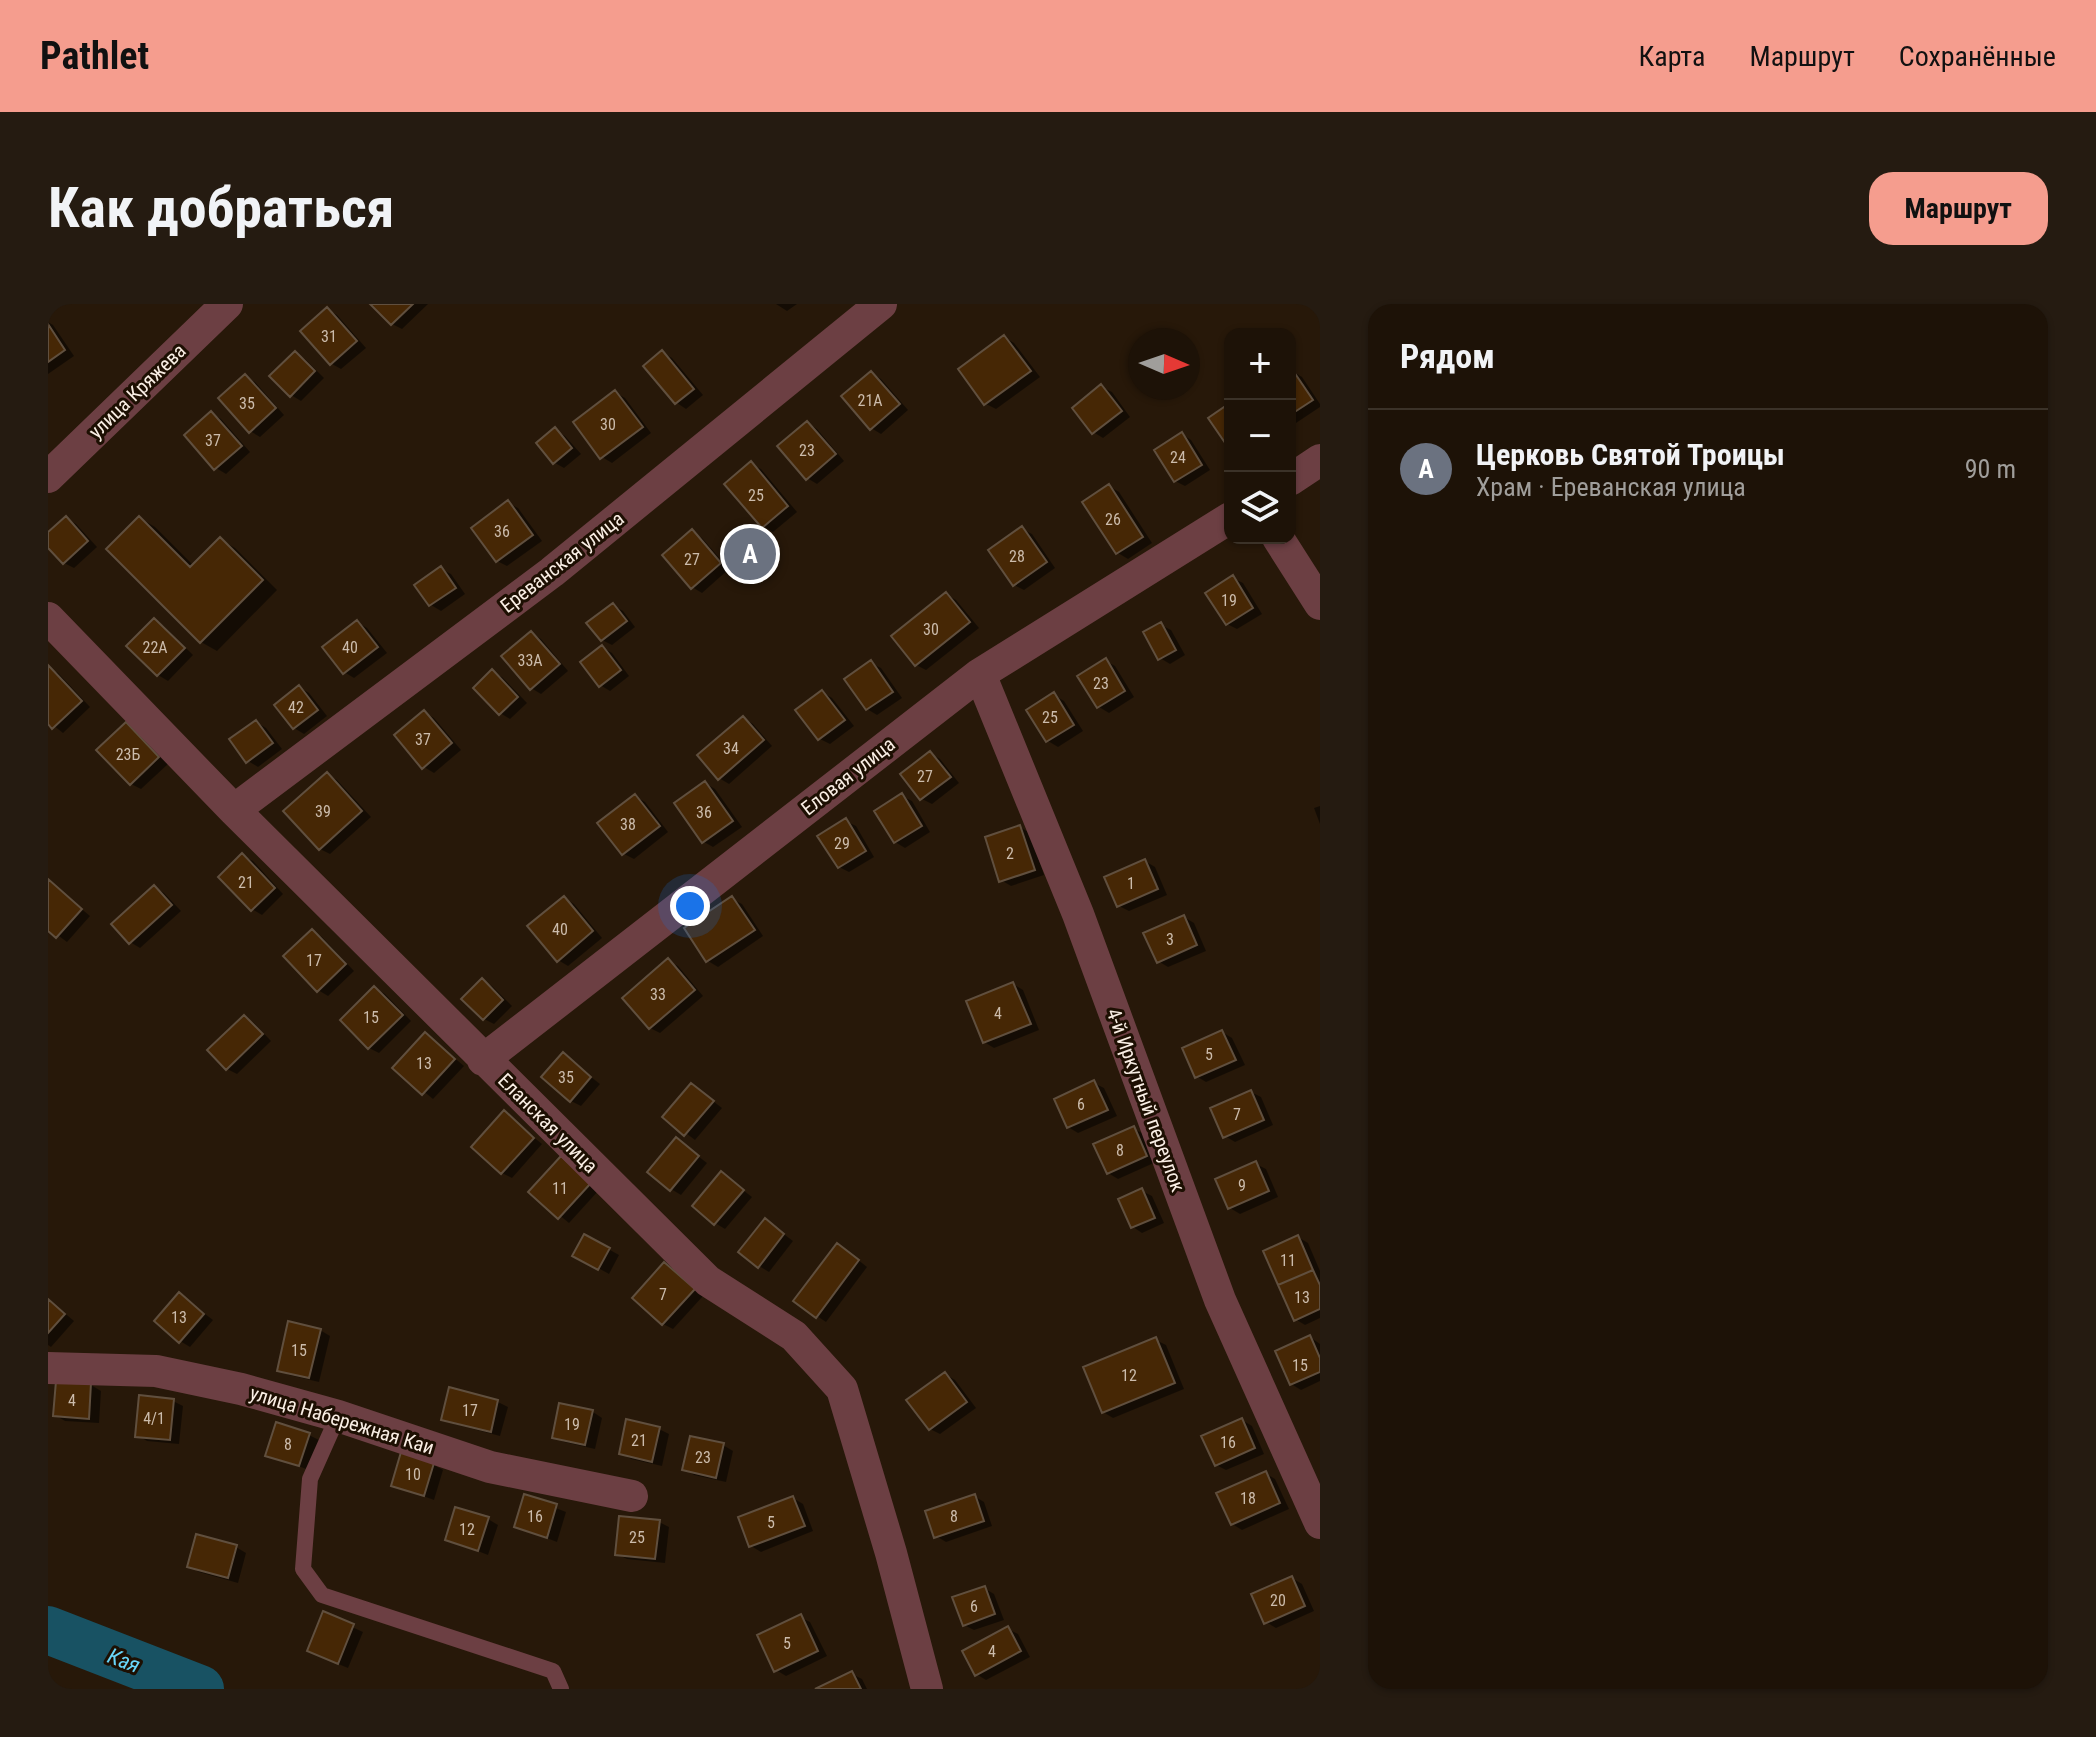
<!DOCTYPE html>
<html lang="ru">
<head>
<meta charset="utf-8">
<style>
  body { margin:0; font-family:"Roboto Condensed",sans-serif; background:#251b11; color:#f1f3f6 }
  .controls { position:absolute; right:24px; top:24px; display:grid; overflow:hidden; border-radius:16px; box-shadow:0 2px 6px #0004 }
  .controls button { width:72px; height:72px; display:grid; place-items:center; padding:0; border:0; border-bottom:2px solid #3b3228; background:#1d1207; color:#f1f3f6; font:40px sans-serif }
  .compass { position:absolute; left:1080px; top:24px; width:72px; height:72px; border-radius:50%; background:#1d1207; box-shadow:0 2px 6px #0004; rotate:92deg }
  .you { position:absolute; left:642px; top:602px; width:28px; height:28px; margin:-20px; border:6px solid #fff; border-radius:50%; background:#1a73e8; box-shadow:0 0 0 12px #1a73e833 }
  .badge { display:grid; place-items:center; width:52px; height:52px; border-radius:50%; background:#f59d8e; color:#fff; font-size:26px; font-weight:700 }
  .pin { position:absolute; translate:-50% -50%; border:4px solid #fff; box-shadow:0 2px 8px #0006 }
  .list { margin:0; padding:0; list-style:none }
  h2 { display:flex; justify-content:space-between; align-items:center; height:104px; margin:0; padding:0 32px; font-size:34px }
  h2 small { font-size:26px; font-weight:400; color:#a09e9b }
  .list li { display:grid; grid-template-columns:52px 1fr auto; gap:24px; align-items:center; box-sizing:border-box; height:120px; padding:0 32px; border-top:2px solid #3b3228 }
  .list b { display:block; font-size:30px; white-space:nowrap }
  .list p { margin:0; font-size:26px; white-space:nowrap; color:#a09e9b }
  .list em { font-size:26px; font-style:normal; color:#a09e9b }
  .icon { flex:none; width:44px; height:44px; fill:none; stroke:currentColor; stroke-width:2; stroke-linecap:round; stroke-linejoin:round }
  .map { position:relative; flex:none; width:1272px; height:1385px; overflow:hidden; border-radius:24px }
  header { display:flex; align-items:center; gap:48px; box-sizing:border-box; height:112px; padding:0 40px; background:#f59d8e; color:#111 }
  header strong { font-size:38px }
  nav { display:flex; gap:44px; margin-inline-start:auto; font-size:28px }
  .intro { display:flex; align-items:center; justify-content:space-between; box-sizing:border-box; height:192px; padding:0 48px }
  h1 { margin:0; font-size:56px }
  .button { padding:20px 36px; border-radius:24px; background:#f59d8e; color:#111; font-size:28px; font-weight:700 }
  main { display:flex; gap:48px; padding:0 48px }
  aside { flex:1; background:#1d1207; border-radius:24px; box-shadow:0 2px 6px #0004 }
  .map>svg:first-child { display:block }
  .shadow { fill:#0007 }
  .lines { fill:none; stroke-linecap:round; stroke-linejoin:round }
  .river { stroke:#185263; stroke-width:48 }
  .building { fill:#462705; stroke:#604f3e; stroke-width:2 }
  .lane { stroke:#6c3f43; stroke-width:16 }
  .street { stroke:#6c3f43; stroke-width:32 }
  .labels { text-anchor:middle; stroke-width:6; stroke-linejoin:round; paint-order:stroke }
  .number-label { font-size:16px; fill:#ccbcac }
  .street-label { font-size:20px; fill:#f9eee4; stroke:#1d0f02 }
  .water-label { font-size:22px; font-style:italic; fill:#69d6f9; stroke:#1d0f02 }
</style>
</head>
<body>
<header>
<strong>Pathlet</strong>
<nav><a>Карта</a><a>Маршрут</a><a>Сохранённые</a></nav>
</header>
<div class="intro"><h1>Как добраться</h1><a class="button">Маршрут</a></div>
<main>
<div class="map">
<svg width="1272" height="1385" viewBox="0 0 1272 1385">
  <rect width="100%" height="100%" fill="#271809"/>
  <path class="shadow" d="M325,0H380L354,25L344,20Z
    M728,0H749L739,7Z
    M279,5L289,11L318,44L293,65L284,60L254,27Z
    M0,18L5,21L26,52L0,70Z
    M956,33L966,39L992,73L948,105L938,100Z
    M614,48L624,54L655,91L638,105L629,99L598,62Z
    M248,50L257,55L276,74L253,97L243,91Z
    M1244,67L1254,73L1272,100V103L1248,119L1242,115V68Z
    M823,69L833,75L860,106L833,130L823,124Z
    M197,72L207,78L236,111L212,133L202,127Z
    M1054,83L1064,88L1082,113L1055,134L1045,128Z
    M567,88L577,94L603,129L564,159L554,153Z
    M163,109L173,115L202,148L178,170L168,164Z
    M760,119L769,125L796,157L769,180L759,174Z
    M507,126L517,132L533,150L516,164L507,159L491,139Z
    M1134,130L1143,136L1162,166L1137,182L1127,177Z
    M703,160L713,165L749,208L725,228L715,222Z
    M1061,182L1071,188L1104,239L1080,255L1070,249Z
    M460,199L470,204L494,237L459,262L449,257Z
    M18,214L28,220L49,243L26,264L16,259L0,241V231Z
    M92,214L107,223L146,262L172,235L187,244L229,286L169,347L153,338L61,245Z
    M974,225L984,230L1007,264L976,286L966,281Z
    M644,228L654,234L681,265L654,289L644,283Z
    M393,265L403,270L417,290L393,307L383,301L369,281Z
    M1185,274L1195,279L1214,310L1189,325L1179,320Z
    M898,290L908,296L931,324L878,366L868,361Z
    M565,301L575,307L587,323L564,341L554,336Z
    M106,316L116,322L145,351L120,377L110,371Z
    M309,318L319,324L339,349L306,374L296,368Z
    M1113,321L1123,326L1137,351L1122,360L1112,354Z
    M483,329L493,335L520,367L493,390L483,384Z
    M554,343L564,349L581,372L562,387L552,381Z
    M1058,357L1067,362L1086,393L1061,409L1051,403L1032,372Z
    M823,359L833,364L854,394L829,411L819,405Z
    M0,363L10,369L42,403L15,429L0,417Z
    M444,368L454,373L479,399L462,415L452,409Z
    M251,383L261,389L279,412L256,430L246,424Z
    M774,388L784,394L806,422L782,440L772,435L750,407Z
    M1006,391L1016,397L1035,427L1010,443L1000,437Z
    M376,408L386,414L413,446L386,469L376,463Z
    M695,414L705,420L724,442L681,480L671,474Z
    M208,418L218,424L234,445L210,463L200,457Z
    M78,420L88,426L120,460L93,485L83,480Z
    M882,449L892,455L911,479L884,500L874,495Z
    M279,470L289,476L323,513L282,550L272,545Z
    M657,479L667,485L694,523L665,543L656,538Z
    M587,492L597,498L620,528L586,555L576,550Z
    M854,492L864,497L882,528L857,544L847,538Z
    M1272,502V520L1266,504Z
    M798,517L808,522L826,553L801,568L791,563Z
    M972,523L982,529L996,571L963,582L953,576Z
    M195,552L205,557L235,590L214,611L204,605Z
    M1097,557L1107,563L1119,591L1081,607L1071,602Z
    M0,577L42,612L19,638L0,624Z
    M106,583L116,589L133,607L92,644L82,638Z
    M516,594L526,600L554,634L520,662L510,656Z
    M684,595L694,600L715,632L670,663L660,657L639,625Z
    M1136,613L1146,619L1158,647L1120,663L1110,657Z
    M264,627L274,633L306,667L280,692L270,686Z
    M620,657L630,662L655,692L612,729L602,724Z
    M435,677L444,682L464,702L446,720L436,715Z
    M965,680L975,686L991,726L946,744L936,738Z
    M327,684L337,690L363,717L331,749L321,744Z
    M196,713L206,719L223,737L189,770L179,765Z
    M1174,728L1184,734L1197,761L1158,778L1148,772Z
    M378,730L416,762L385,795L347,764Z
    M515,751L552,780L533,802L523,797Z
    M1046,779L1056,784L1069,812L1030,829L1020,823Z
    M644,781L674,804L647,836L617,813Z
    M1203,788L1213,793L1225,821L1187,838L1177,832Z
    M456,809L494,840L464,874L454,869Z
    M1086,825L1096,830L1108,858L1070,875L1060,869Z
    M629,836L659,859L633,891L623,885Z
    M513,854L551,886L521,919L483,888Z
    M1208,860L1218,865L1230,893L1192,910L1182,904Z
    M674,870L704,893L677,925L667,919Z
    M1094,887L1104,892L1116,919L1094,929L1085,923Z
    M717,916L745,937L721,968L711,962Z
    M537,932L571,951L561,970L527,951Z
    M1250,933L1260,939L1272,967V1014L1257,1021L1247,1015Z
    M799,947L819,963L778,1018L769,1012Z
    M617,960L655,992L625,1025L615,1020Z
    M131,990L165,1016L142,1043L132,1037Z
    M0,995L26,1017L3,1043L0,1041Z
    M272,1026L282,1032L271,1078L241,1071L231,1066Z
    M1262,1033L1272,1040V1077L1253,1086L1243,1080Z
    M1108,1036L1118,1041L1136,1085L1065,1114L1055,1108Z
    M897,1070L907,1076L928,1104L892,1130L882,1125Z
    M43,1081L53,1087L51,1119L17,1117L7,1111Z
    M403,1086L450,1098L460,1103L452,1132L406,1120L396,1115Z
    M125,1097L135,1102L131,1140L99,1137L89,1131Z
    M513,1101L545,1108L554,1114L547,1145L516,1138L506,1133Z
    M1194,1116L1204,1122L1216,1150L1178,1166L1168,1161Z
    M611,1125L621,1130L614,1162L583,1155L573,1149Z
    M261,1131L271,1136L261,1166L220,1151Z
    M675,1141L685,1147L678,1178L646,1171L636,1165Z
    M386,1161L395,1166L386,1196L345,1181Z
    M1217,1169L1227,1175L1241,1205L1194,1226L1184,1220Z
    M477,1192L518,1208L509,1238L468,1222Z
    M926,1192L936,1198L944,1222L898,1238L888,1232Z
    M745,1194L755,1200L765,1227L713,1248L703,1242Z
    M440,1215L450,1221L440,1251L399,1235Z
    M611,1218L621,1223L617,1259L579,1255L569,1250Z
    M149,1233L188,1243L198,1249L190,1279L151,1268L141,1262Z
    M1244,1274L1254,1280L1266,1307L1228,1324L1218,1318Z
    M936,1284L946,1290L956,1316L926,1326L916,1321Z
    M276,1310L315,1328L300,1364L271,1352Z
    M752,1313L762,1318L779,1352L738,1372L728,1366Z
    M960,1325L970,1330L982,1353L938,1376L928,1370Z
    M804,1370L814,1375L819,1385H772Z"/>
  <g class="lines">
    <path class="river" d="M0,1326L152,1385"/>
  </g>
  <path class="building" d="M322,0H365L343,21Z
    M279,3L309,37L282,61L252,27Z
    M0,20L17,46L0,58Z
    M956,31L983,67L936,101L910,65Z
    M614,46L646,85L627,100L595,62Z
    M247,47L267,67L242,93L221,72Z
    M1244,65L1265,96L1242,111V66Z
    M823,67L852,100L822,126L793,92Z
    M197,70L228,104L201,129L170,94Z
    M1053,80L1074,107L1044,130L1024,104Z
    M567,86L595,123L552,155L525,118Z
    M1182,99V146L1160,114Z
    M163,107L194,142L166,166L136,131Z
    M759,117L788,150L758,176L729,142Z
    M507,123L524,144L505,160L488,139Z
    M1134,128L1154,161L1126,178L1106,146Z
    M703,157L740,202L714,224L676,180Z
    M1061,180L1095,233L1068,250L1034,198Z
    M460,196L485,231L448,258L423,224Z
    M18,212L40,237L15,260L0,244V228Z
    M91,212L142,263L172,233L215,276L152,339L58,245Z
    M974,222L999,258L965,282L940,246Z
    M644,225L673,259L643,285L614,251Z
    M393,262L408,284L381,302L366,281Z
    M1185,271L1205,304L1178,321L1157,289Z
    M898,288L922,318L867,362L843,332Z
    M565,299L579,317L553,337L538,319Z
    M106,314L137,344L109,372L78,342Z
    M309,316L330,343L295,370L274,343Z
    M1113,318L1128,346L1110,356L1095,328Z
    M483,327L512,360L482,386L453,352Z
    M554,341L573,366L551,383L532,358Z
    M1058,354L1077,387L1049,404L1029,372Z
    M823,356L845,388L818,406L796,375Z
    M0,361L34,397L4,425L0,420Z
    M444,365L470,393L451,411L425,384Z
    M251,381L270,406L245,425L226,401Z
    M774,386L797,416L770,436L747,406Z
    M1006,388L1026,421L998,438L978,406Z
    M376,406L404,439L374,465L346,431Z
    M695,412L716,436L670,476L649,451Z
    M208,416L225,439L198,459L181,435Z
    M78,418L111,453L82,481L48,446Z
    M882,447L903,473L872,496L852,470Z
    M279,468L314,507L271,546L235,507Z
    M657,477L685,517L654,539L626,499Z
    M854,489L874,522L846,539L826,507Z
    M587,490L612,522L574,551L549,519Z
    M798,514L818,547L790,564L769,532Z
    M972,521L987,566L951,578L937,533Z
    M194,549L227,584L203,607L170,573Z
    M1097,555L1110,585L1069,603L1056,573Z
    M0,575L34,605L8,634L0,627Z
    M106,581L124,601L81,640L63,620Z
    M516,592L545,627L509,658L479,622Z
    M684,592L707,626L658,658L636,624Z
    M1136,611L1149,641L1109,659L1095,629Z
    M264,625L298,660L269,688L235,652Z
    M620,654L647,686L601,725L574,694Z
    M434,674L455,696L435,716L413,695Z
    M965,678L983,720L935,739L918,697Z
    M326,682L355,711L320,745L292,716Z
    M196,711L215,730L178,766L159,746Z
    M1174,726L1188,756L1147,774L1134,744Z
    M377,728L407,755L374,791L344,764Z
    M515,748L543,773L522,798L493,773Z
    M1046,776L1060,806L1019,824L1006,795Z
    M643,779L666,797L636,832L614,813Z
    M1203,786L1216,816L1175,834L1162,804Z
    M456,806L486,834L453,870L423,843Z
    M1086,822L1099,852L1059,870L1045,840Z
    M628,833L651,852L622,887L599,868Z
    M513,852L543,879L510,915L480,888Z
    M1208,857L1221,887L1180,905L1167,875Z
    M673,867L696,886L666,921L644,902Z
    M1094,884L1107,914L1083,924L1070,895Z
    M717,914L736,930L710,964L690,948Z
    M536,930L562,944L550,966L524,952Z
    M1250,931L1265,966L1230,981L1215,947Z
    M789,939L811,956L768,1014L745,997Z
    M616,958L647,985L614,1021L584,994Z
    M1265,966L1272,981V1005L1246,1017L1230,981Z
    M131,988L156,1010L131,1039L106,1017Z
    M0,995L17,1010L0,1029Z
    M240,1017L273,1025L261,1074L229,1067Z
    M1262,1031L1272,1054V1068L1242,1081L1227,1047Z
    M1108,1033L1127,1079L1054,1109L1035,1063Z
    M897,1068L919,1098L881,1126L858,1096Z
    M8,1077L43,1079L41,1115L5,1112Z
    M401,1083L450,1096L443,1128L393,1116Z
    M91,1091L126,1095L122,1136L87,1133Z
    M511,1099L545,1106L537,1141L504,1134Z
    M1194,1114L1207,1144L1167,1162L1153,1132Z
    M578,1115L612,1123L604,1158L571,1150Z
    M228,1118L262,1129L251,1162L217,1152Z
    M642,1132L676,1139L668,1174L634,1166Z
    M353,1148L386,1159L376,1192L343,1182Z
    M1218,1167L1232,1199L1183,1221L1168,1189Z
    M476,1190L509,1200L499,1234L466,1223Z
    M927,1190L936,1217L886,1234L877,1207Z
    M745,1192L757,1222L701,1243L690,1213Z
    M407,1203L441,1213L430,1247L397,1236Z
    M571,1212L612,1216L607,1255L567,1251Z
    M148,1230L189,1241L180,1274L139,1263Z
    M1244,1272L1257,1302L1216,1320L1203,1290Z
    M937,1282L947,1310L915,1322L904,1293Z
    M275,1307L306,1320L290,1360L259,1347Z
    M753,1310L770,1347L726,1368L709,1331Z
    M960,1322L973,1347L927,1372L914,1347Z
    M804,1367L813,1385H767Z"/>
  <g class="lines">
    <path class="lane" d="M290,1112L262,1175L255,1265L274,1291L505,1367L513,1385"/>
    <path class="street" d="M0,173L179,0
      M1242,176L1272,156
      M1230,234L1272,300
      M0,314L186,506L660,977L746,1032L794,1085L843,1249L879,1385
      M932,370L1030,610L1172,996L1272,1219
      M186,506L504,268L833,0
      M435,756L932,370L1182,214
      M0,1064L108,1067L193,1085L290,1112L442,1163L584,1192"/>
  </g>
  <g class="labels">
    <g class="number-label">
      <text x="281" y="38">31</text>
      <text x="822" y="102">21А</text>
      <text x="199" y="105">35</text>
      <text x="560" y="126">30</text>
      <text x="165" y="142">37</text>
      <text x="759" y="152">23</text>
      <text x="1130" y="159">24</text>
      <text x="708" y="197">25</text>
      <text x="1065" y="221">26</text>
      <text x="454" y="233">36</text>
      <text x="969" y="258">28</text>
      <text x="644" y="261">27</text>
      <text x="1181" y="302">19</text>
      <text x="883" y="331">30</text>
      <text x="107" y="349">22А</text>
      <text x="302" y="349">40</text>
      <text x="482" y="362">33А</text>
      <text x="1053" y="385">23</text>
      <text x="248" y="409">42</text>
      <text x="1002" y="419">25</text>
      <text x="375" y="441">37</text>
      <text x="683" y="450">34</text>
      <text x="80" y="456">23Б</text>
      <text x="877" y="478">27</text>
      <text x="275" y="513">39</text>
      <text x="656" y="514">36</text>
      <text x="580" y="526">38</text>
      <text x="794" y="545">29</text>
      <text x="962" y="555">2</text>
      <text x="198" y="584">21</text>
      <text x="1083" y="585">1</text>
      <text x="512" y="631">40</text>
      <text x="1122" y="641">3</text>
      <text x="266" y="662">17</text>
      <text x="610" y="696">33</text>
      <text x="950" y="715">4</text>
      <text x="323" y="719">15</text>
      <text x="1161" y="756">5</text>
      <text x="376" y="765">13</text>
      <text x="518" y="779">35</text>
      <text x="1033" y="806">6</text>
      <text x="1189" y="816">7</text>
      <text x="1072" y="852">8</text>
      <text x="1194" y="887">9</text>
      <text x="512" y="890">11</text>
      <text x="1240" y="962">11</text>
      <text x="615" y="996">7</text>
      <text x="1254" y="999">13</text>
      <text x="131" y="1019">13</text>
      <text x="251" y="1052">15</text>
      <text x="1252" y="1067">15</text>
      <text x="1081" y="1077">12</text>
      <text x="24" y="1102">4</text>
      <text x="422" y="1112">17</text>
      <text x="106" y="1120">4/1</text>
      <text x="524" y="1126">19</text>
      <text x="591" y="1142">21</text>
      <text x="1180" y="1144">16</text>
      <text x="240" y="1146">8</text>
      <text x="655" y="1159">23</text>
      <text x="365" y="1176">10</text>
      <text x="1200" y="1200">18</text>
      <text x="487" y="1218">16</text>
      <text x="906" y="1218">8</text>
      <text x="723" y="1224">5</text>
      <text x="419" y="1231">12</text>
      <text x="589" y="1239">25</text>
      <text x="1230" y="1302">20</text>
      <text x="926" y="1308">6</text>
      <text x="739" y="1345">5</text>
      <text x="944" y="1353">4</text>
    </g>
    <g class="street-label">
      <text transform="translate(89 87) rotate(-44)" y="7">улица Кряжева</text>
      <text transform="translate(514 258) rotate(-38)" y="7">Ереванская улица</text>
      <text transform="translate(800 472) rotate(-38)" y="7">Еловая улица</text>
      <text transform="translate(1098 796) rotate(70)" y="7">4-й Иркутный переулок</text>
      <text transform="translate(500 819) rotate(45)" y="7">Еланская улица</text>
      <text transform="translate(294 1116) rotate(17)" y="7">улица Набережная Каи</text>
    </g>
    <g class="water-label">
      <text transform="translate(76 1356) rotate(21)" y="8">Кая</text>
    </g>
  </g>
</svg>
<div class="controls">
<button>+</button>
<button>−</button>
<button><svg class="icon" aria-label="layers" viewBox="0 0 24 24"><path d="M12 4l9 5-9 5-9-5zM3 14l9 5 9-5"/></svg></button>
</div>
<svg class="compass" viewBox="-18 -18 36 36"><path d="M0-13l5 13h-10z" fill="#e53935"/><path d="M0 13l5-13h-10z" fill="#a09e9b"/></svg>
<div class="you"></div>
<div class="pin badge" style="left:702px;top:250px;background:#6b7280">A</div>
</div>
<aside>
<h2>Рядом<small></small></h2>
<ul class="list">
<li><span class="badge" style="background:#6b7280">A</span><div><b>Церковь Святой Троицы</b><p>Храм · Ереванская улица</p></div><em>90 m</em></li>
</ul>
</aside>
</main>
</body>
</html>
